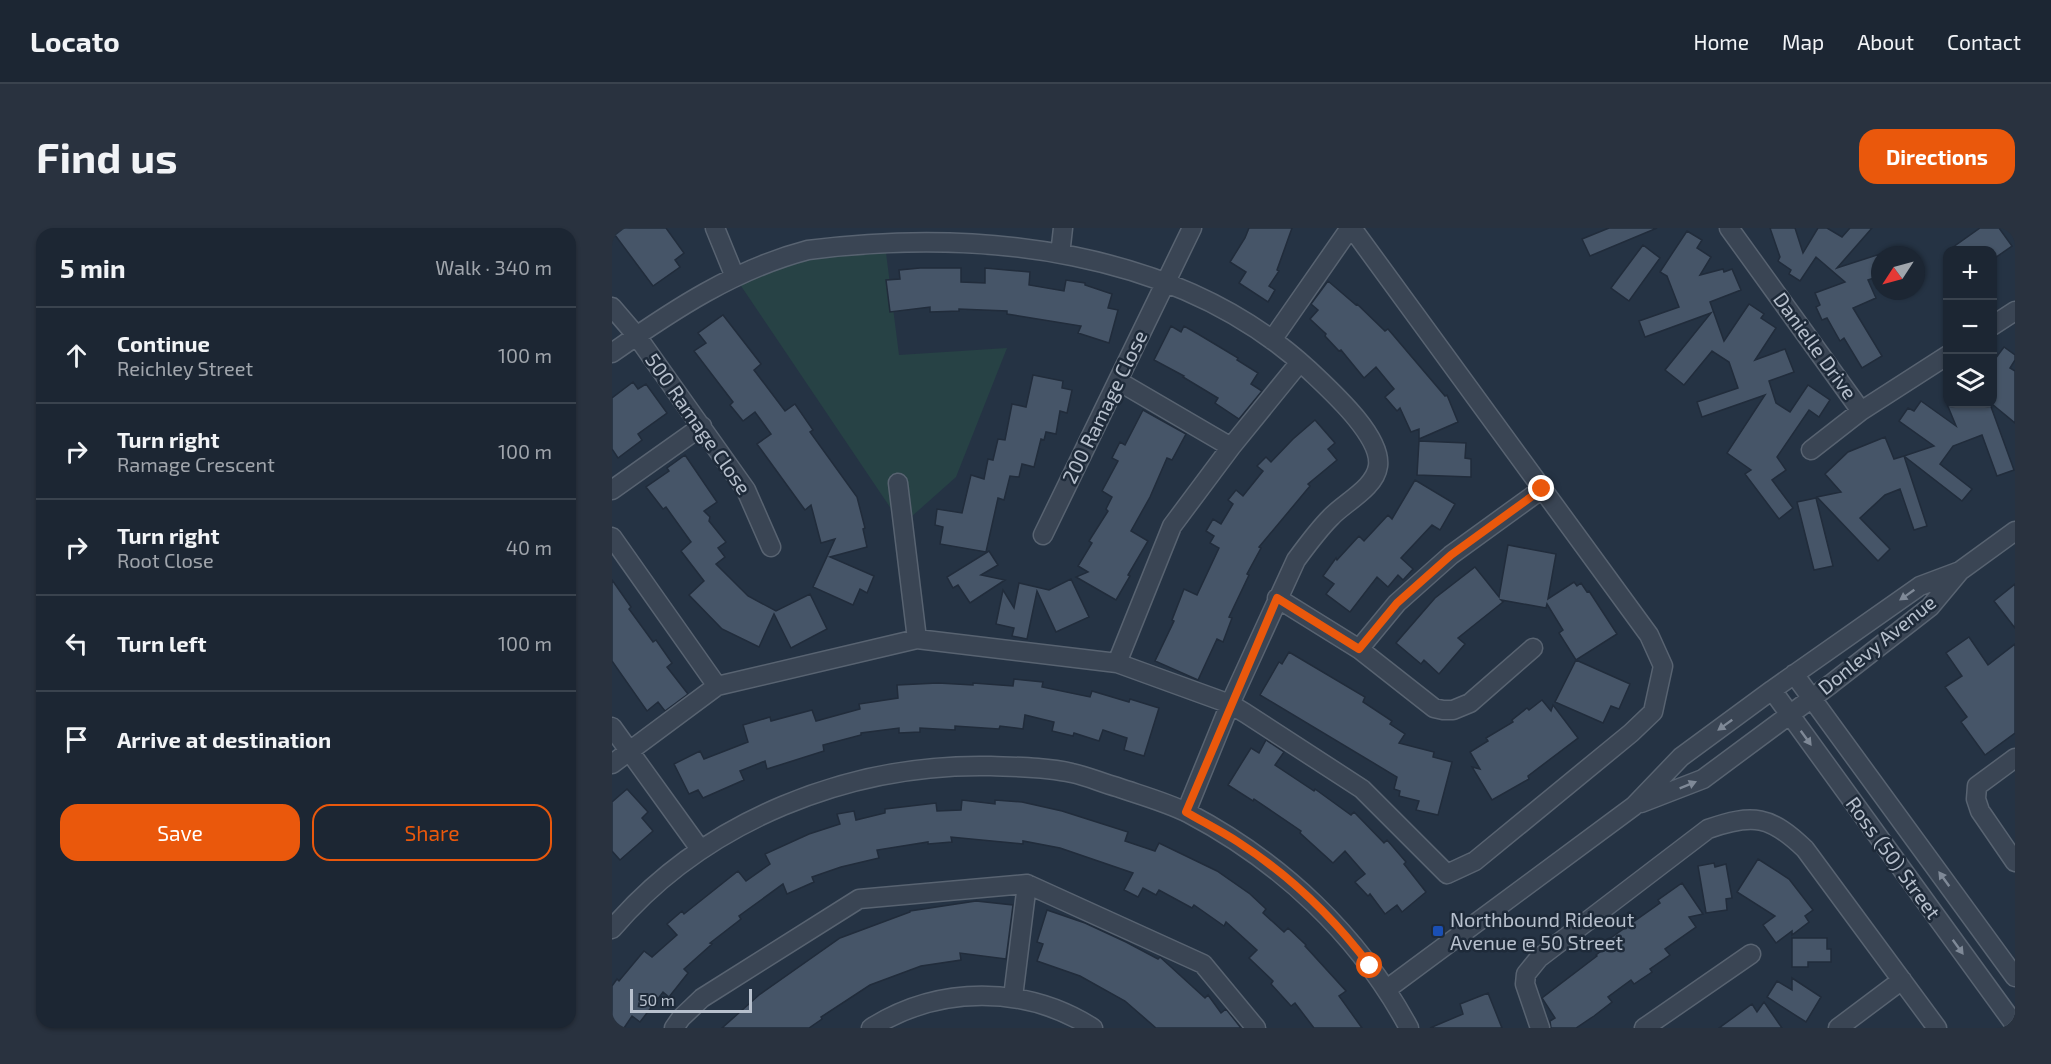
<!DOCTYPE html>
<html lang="en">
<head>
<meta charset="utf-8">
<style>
  body { margin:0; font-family:"Exo 2",sans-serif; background:#29323f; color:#f1f3f6 }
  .controls { position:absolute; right:18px; top:18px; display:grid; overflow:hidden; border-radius:12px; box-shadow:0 2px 4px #0004 }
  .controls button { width:54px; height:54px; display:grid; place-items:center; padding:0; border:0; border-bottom:2px solid #3a434e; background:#1c2633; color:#f1f3f6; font:30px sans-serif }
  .compass { position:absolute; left:1259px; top:18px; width:54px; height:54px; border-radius:50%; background:#1c2633; box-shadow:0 2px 4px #0004; rotate:234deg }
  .scale { position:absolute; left:18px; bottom:15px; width:122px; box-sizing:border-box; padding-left:6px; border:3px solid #b7c0cd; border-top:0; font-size:16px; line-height:21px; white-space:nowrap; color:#b7c0cd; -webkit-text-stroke:4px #1e2a39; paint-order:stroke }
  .stop { position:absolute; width:18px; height:18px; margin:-14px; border:4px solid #ea580c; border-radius:50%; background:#fff }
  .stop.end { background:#ea580c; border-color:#fff; box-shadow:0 2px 6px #0008 }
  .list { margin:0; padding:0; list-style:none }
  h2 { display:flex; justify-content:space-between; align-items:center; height:78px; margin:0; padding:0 24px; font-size:26px }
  h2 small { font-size:20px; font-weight:400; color:#a0a5ac }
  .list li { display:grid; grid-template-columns:39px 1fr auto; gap:18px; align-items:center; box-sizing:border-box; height:96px; padding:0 24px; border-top:2px solid #3a434e }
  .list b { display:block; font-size:22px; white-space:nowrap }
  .list p { margin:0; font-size:20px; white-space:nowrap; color:#a0a5ac }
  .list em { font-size:20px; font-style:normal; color:#a0a5ac }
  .actions { display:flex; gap:12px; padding:18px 24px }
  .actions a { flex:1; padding:14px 0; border:2px solid #ea580c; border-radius:18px; text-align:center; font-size:21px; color:#ea580c }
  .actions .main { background:#ea580c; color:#fff }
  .icon { flex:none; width:33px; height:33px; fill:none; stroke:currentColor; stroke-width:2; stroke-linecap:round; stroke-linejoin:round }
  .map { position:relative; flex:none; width:1403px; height:800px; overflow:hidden; border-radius:18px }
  header { display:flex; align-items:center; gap:36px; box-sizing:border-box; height:84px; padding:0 30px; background:#1c2633; border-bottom:2px solid #3a434e }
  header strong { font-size:28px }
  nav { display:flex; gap:33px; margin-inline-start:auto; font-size:21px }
  .intro { display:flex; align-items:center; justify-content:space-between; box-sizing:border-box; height:144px; padding:0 36px }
  h1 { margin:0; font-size:42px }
  .button { padding:15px 27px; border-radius:18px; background:#ea580c; color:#fff; font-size:21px; font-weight:700 }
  main { display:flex; gap:36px; padding:0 36px }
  aside { flex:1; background:#1c2633; border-radius:18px; box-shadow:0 2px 4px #0004 }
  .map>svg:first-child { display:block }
  .green { fill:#274245 }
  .building { fill:#465568; stroke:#212c3b; stroke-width:1.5 }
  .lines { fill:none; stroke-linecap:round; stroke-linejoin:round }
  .minor-casing { stroke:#586371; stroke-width:21 }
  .minor { stroke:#3a4554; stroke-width:18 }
  .oneway { fill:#7f8997 }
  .route { stroke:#ea580c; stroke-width:8 }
  .transit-dot { fill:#1a4fb4; stroke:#1e2a39; stroke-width:2 }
  .labels { text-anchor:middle; stroke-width:5; stroke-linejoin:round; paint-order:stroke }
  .street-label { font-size:20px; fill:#b7c0cd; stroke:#1e2a39 }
  .poi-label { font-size:20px; fill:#b7c0cd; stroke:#1e2a39; text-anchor:start }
</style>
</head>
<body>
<header>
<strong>Locato</strong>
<nav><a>Home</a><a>Map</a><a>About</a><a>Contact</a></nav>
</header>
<div class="intro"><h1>Find us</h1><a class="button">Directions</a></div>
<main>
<aside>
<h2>5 min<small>Walk · 340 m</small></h2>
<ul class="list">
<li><svg class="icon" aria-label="ahead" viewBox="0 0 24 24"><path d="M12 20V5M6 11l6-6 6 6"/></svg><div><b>Continue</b><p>Reichley Street</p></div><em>100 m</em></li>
<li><svg class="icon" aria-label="right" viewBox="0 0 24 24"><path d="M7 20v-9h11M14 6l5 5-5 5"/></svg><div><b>Turn right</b><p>Ramage Crescent</p></div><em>100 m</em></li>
<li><svg class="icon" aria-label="right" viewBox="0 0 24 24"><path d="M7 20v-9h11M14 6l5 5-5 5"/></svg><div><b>Turn right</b><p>Root Close</p></div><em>40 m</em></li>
<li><svg class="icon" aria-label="left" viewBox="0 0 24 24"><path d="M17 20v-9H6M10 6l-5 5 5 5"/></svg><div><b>Turn left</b></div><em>100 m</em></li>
<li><svg class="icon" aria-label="arrive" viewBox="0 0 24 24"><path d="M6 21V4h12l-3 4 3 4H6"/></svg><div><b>Arrive at destination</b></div></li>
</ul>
<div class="actions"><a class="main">Save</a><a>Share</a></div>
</aside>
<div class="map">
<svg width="1403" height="800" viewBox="0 0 1403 800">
  <rect width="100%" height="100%" fill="#253344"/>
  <path class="green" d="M272,9L287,127L395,120L344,249L290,297L123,49Z"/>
  <path class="building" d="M12,0H54L72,25L63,32L68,39L41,58L3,7Z
    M637,0H680L665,42L667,43L657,58L663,62L656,74L627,55L634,44L618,34L633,10Z
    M997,0H1045L978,28L970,11Z
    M1158,0H1183L1191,25L1206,0H1215L1230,9L1238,0H1260L1225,40L1268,26V48L1256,52L1264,70L1241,80L1270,128L1250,140L1232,110L1228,113L1215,90L1210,92L1204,79L1208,77L1203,65L1233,54L1204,29L1188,53L1177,46L1179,42L1166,33L1168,29Z
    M1368,0H1387L1400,18L1380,32V22H1337Z
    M1075,3L1090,12L1085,20L1099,29L1088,47L1111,41L1112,44L1120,41L1129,62L1098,74L1112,113L1137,76L1152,86L1149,90L1164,100L1143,132L1173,121L1182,144L1157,153L1164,175L1178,184L1196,157L1218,172L1207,189L1197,182L1165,229L1174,242L1160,252L1181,280L1167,291L1133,246L1139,242L1115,225L1153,167L1090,189L1085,174L1126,160L1117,134L1100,123L1072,157L1053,142L1099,85L1033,109L1027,93L1067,79L1055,48L1048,44Z
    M1031,17L1048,30L1017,73L999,60Z
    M308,40H349V54L373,55V40L418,44L417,57L452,63L454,52L473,55V57L500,66L496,80L506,82L497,115L466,105L469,98L395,86V83L347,81V83L318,84V79L278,84L274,52L288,51L287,42Z
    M716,53L744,77L745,76L773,103L776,101L833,168L835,167L846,194L807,211V201L799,204L788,180L785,183L773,169L782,161L764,139L752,150L729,122L727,123L713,108L714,106L698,91L706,82L699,76Z
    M111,87L149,136L142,142L173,183L183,176L201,202L198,204L245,269L253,300L251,301L255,319L218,329L262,348L255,365L248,361L241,377L201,359L223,311L209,315L199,277L193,282L145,216L159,206L143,184L131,193L118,177L121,174L82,123L94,115L86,105Z
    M559,98L569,104L572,98L586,106L626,130L625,132L646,145L639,156L650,163L627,191L603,175L606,170L571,149L572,148L542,132Z
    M1392,119L1403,127V132L1398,140L1403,143V195L1380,176V135Z
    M421,147L451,153L450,160L460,162L455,185L448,183L444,206L434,204L432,212L429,211L422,239L410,236L407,249L398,248L392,272L386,270L374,324L328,316L331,299L323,297L325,281L350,285L359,247L372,251L376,231L381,232L386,211L393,212L400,176L414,179Z
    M21,154L26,161L34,156L55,185L26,206L30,212L6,230L0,221V170Z
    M1309,173L1344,198L1335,176H1378L1402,242L1385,248L1370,207L1341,218L1328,236L1360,261L1350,273L1292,228L1322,218L1287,193L1296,180L1302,183Z
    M531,182L574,206L560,232L555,230L538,269L519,303L536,313L516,347L518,348L504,372L464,349L476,344L466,338L480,315L477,313L496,283L494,281L500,269L490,263L506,233L500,230L508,214L513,217Z
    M703,192L723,215L716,221L725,232L696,256L698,258L647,319L649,320L635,346L637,347L617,389L620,390L611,414L605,411L586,452L543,433L562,393L560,392L572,361L585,367L607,320L598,315L602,308L594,303L601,291L609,296L621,276L616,272L624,262L631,268L651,243L645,238L654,229L659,234L681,211Z
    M1273,209L1282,231L1292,228L1315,298L1302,302L1288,261L1273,267L1248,290L1278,321L1266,333L1205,269L1229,264L1213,246L1236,224Z
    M807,213L854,215L853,230L859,231V249L805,247Z
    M73,227L105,274L92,283L98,289L97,293L114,314L106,320L113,329L104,336L136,368L164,383L198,366L215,401L179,420L162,386L147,419L110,401L77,367L92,353L69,323L79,314L54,279L51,281L34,259L57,243L55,240Z
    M803,252L843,276L828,302L820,297L789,330L801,341L791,352L786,347L776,359L765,349L738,384L714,366L722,356L711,348L724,330L725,332L747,308L752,313L776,287L780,291Z
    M1204,270L1221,338L1202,342L1185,274Z
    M896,317L944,326L936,371L962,354L965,358L969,355L975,364L977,363L1005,406L964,432L947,405L951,402L935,376L934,380L889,372L891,374L846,410L853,416L827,446L812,432L809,436L784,415L823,370L863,339L887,369Z
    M377,323L386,337L369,347L393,352L358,375L346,357L341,360L335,349Z
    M459,351L477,389L444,404L425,363L415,411L400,408L402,400L384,396L391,362L402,380L407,355L437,362Z
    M0,352L19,379L17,381L41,414L44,412L60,435L55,439L76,466L53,483L46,474L35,483L0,433Z
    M1403,356V400L1382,373Z
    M1357,409L1376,437L1403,416V505L1373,527L1349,494L1355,489L1333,459L1350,448L1334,425Z
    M677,424L753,469L751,474L780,493L778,496L793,506L787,515L822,524L821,529L840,534L826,587L804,582L807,573L787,568L788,563L782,561L785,549L648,467L667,434L670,436Z
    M964,432L1018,456L1007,481L999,478L991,495L943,474Z
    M402,451L431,454L430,459L478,469L480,463L517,474L518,471L547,480L532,528L512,522L515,510L491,502L487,513L462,505L461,508L440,503L442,494L413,487L411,501L388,498L387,501L343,498V502L308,500V504L287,505V500L249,505V507L211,517L212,523L155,541L153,533L128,543L132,552L91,570L86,562L77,566L62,536L88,523L92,531L136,514L131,497L158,489L159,493L200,482L204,493L248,481L247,476L286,470L285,457L326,455L361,457V455L401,458Z
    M930,472L939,483L941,477L966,510L916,548L917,551L880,572L860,539L868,541L858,524L876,513L874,510L901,494L900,492L915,480L917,482Z
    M654,512L672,524L663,537L702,563L703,561L739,587L742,584L772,615L775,612L794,634L792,636L814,664L790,684L785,677L773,686L758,666L756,668L743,654L753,646L733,623L721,635L688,605L689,603L642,571L641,573L616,557L639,520L647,525Z
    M15,561L36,584L30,590L41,603L8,632L0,623V574Z
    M350,572L383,576V572L410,574L450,583L516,604L513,613L543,623L547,615L605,643L638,666L654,681L651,685L672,704L676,700L694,717L693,718L734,763L727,768L750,800H702L683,775L679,778L659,756L661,753L637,730L645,722L614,694L612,698L582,677L580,680L547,662L544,667L531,660L526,669L512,662L521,645L448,620L411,613V616L339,609L340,614L316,616V614L265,622L267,630L229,639L200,649L202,654L175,666L171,656L127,688L129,691L98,715L100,716L72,741L76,745L57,769L51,764L28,794L20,788L12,800H0V758L5,751L7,753L32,723L40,729L65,707L55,696L70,683L72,686L126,643L134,653L158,636L153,626L197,606L228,596L225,586L242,583L244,592L273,585V581L324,575L325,583L349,582Z
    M1146,631L1177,651L1201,682L1193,688L1197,694L1180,707V703L1164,715L1151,697L1163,688L1125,664Z
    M1102,635L1103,639L1114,636L1120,670L1114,671L1115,682L1094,685L1086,638Z
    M1070,655L1091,686L1077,689L1084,699L1053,721L1058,727L1038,741L1040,744L1022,756L1019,752L996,769L1000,774L982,788L964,800H939L938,793L943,790L930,770L985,728L984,727L989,723L986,719L1048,675L1046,672Z
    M364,673L401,677L394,731L348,725L349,732L309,738L258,757L209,789L210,791L197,800H110L147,767L228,710L298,684V683Z
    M435,682L473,695L514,714L546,731L548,729L593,770L596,767L609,785L614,781L629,800H544L513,773L468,748L425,733L431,716L425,714Z
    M1180,710H1215V721H1219V734H1196V739H1180Z
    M1180,750L1209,769L1194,794L1155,769L1165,753L1180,762Z
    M876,765L890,800H818L851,786L848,776Z
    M1152,774L1170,800H1107L1140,776L1145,784Z"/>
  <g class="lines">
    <g class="minor-casing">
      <path id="minor" d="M103,0L123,49
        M1117,0L1249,183
        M449,18L451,0
        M0,79L24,107L134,262L159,319
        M1380,98L1403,83
        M660,112L738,0
        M0,125C61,82 123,41 196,22C368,0 566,21 697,142C718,162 770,208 766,238C763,260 733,274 719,289C706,302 695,317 684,332L618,476L574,584
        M506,153L619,219
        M1199,222L1249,183L1336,127
        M286,255L305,411
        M0,262L90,198
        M431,307L580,0
        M0,309L105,458
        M665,370L747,421L822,480L831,482H841L858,475L921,420
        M747,421L785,375L839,327L930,261
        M505,435L560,298L619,219L688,134
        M1182,446L1403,749
        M1160,462L1403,797
        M0,499L88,621
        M1403,530L1365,558L1364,571L1368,583L1403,634
        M0,536L105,458L305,411L505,435L618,476L633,485L750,561L835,646L863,633L1019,505L1041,484L1051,438L1037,407L740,0
        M1029,575L1091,551L1219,456L1318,379L1348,343L1403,303
        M0,701C93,592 238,535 379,538C405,539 434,539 460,545C475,548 490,555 505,559C528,567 554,574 576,585C669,634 747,707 797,800
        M775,761L1022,578L1069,529L1160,462L1308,358L1348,343
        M401,769L415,656
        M62,800L69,790L90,770L247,671L415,656L591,736L644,800
        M259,800C327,757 413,757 481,800
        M928,800L913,756L914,746L927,730L1096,601C1141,585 1159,588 1193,621L1325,800
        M1032,800L1139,726
        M1226,800L1290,752"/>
    </g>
    <use href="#minor" class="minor"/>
  </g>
  <defs><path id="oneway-solid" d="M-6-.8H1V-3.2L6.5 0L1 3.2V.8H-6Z" transform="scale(1.5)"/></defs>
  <g class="oneway">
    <use href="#oneway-solid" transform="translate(1295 367) rotate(145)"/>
    <use href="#oneway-solid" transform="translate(1113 497) rotate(144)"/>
    <use href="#oneway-solid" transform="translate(1194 510) rotate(54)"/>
    <use href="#oneway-solid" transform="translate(1076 557) rotate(-22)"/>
    <use href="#oneway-solid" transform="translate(1332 651) rotate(-126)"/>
    <use href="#oneway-solid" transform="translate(1346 719) rotate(54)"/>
  </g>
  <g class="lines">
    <path class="route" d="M758,738C722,690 677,647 626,614C609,603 591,594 574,584L665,370L747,421L785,375L839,327L930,261"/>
  </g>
  <rect class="transit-dot" x="820" y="697" width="12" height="12" rx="3"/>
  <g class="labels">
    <g class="street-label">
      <text transform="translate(1203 118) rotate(54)" y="7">Danielle Drive</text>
      <text transform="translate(493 179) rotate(-64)" y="7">200 Ramage Close</text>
      <text transform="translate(86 196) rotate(55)" y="7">500 Ramage Close</text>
      <text transform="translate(1265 417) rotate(-39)" y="7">Donlevy Avenue</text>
      <text transform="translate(1281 630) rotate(54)" y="7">Ross (50) Street</text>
    </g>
    <g class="poi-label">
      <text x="838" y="699">Northbound Rideout<tspan x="838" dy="23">Avenue @ 50 Street</tspan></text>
    </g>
  </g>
</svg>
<div class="controls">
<button>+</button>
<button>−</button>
<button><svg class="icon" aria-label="layers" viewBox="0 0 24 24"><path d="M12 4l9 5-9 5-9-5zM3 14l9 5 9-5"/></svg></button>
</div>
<svg class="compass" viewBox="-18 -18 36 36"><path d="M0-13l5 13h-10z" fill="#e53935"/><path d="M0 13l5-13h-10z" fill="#a0a5ac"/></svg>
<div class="scale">50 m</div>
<div class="stop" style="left:758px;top:738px"></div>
<div class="stop end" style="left:930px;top:261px"></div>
</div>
</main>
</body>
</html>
